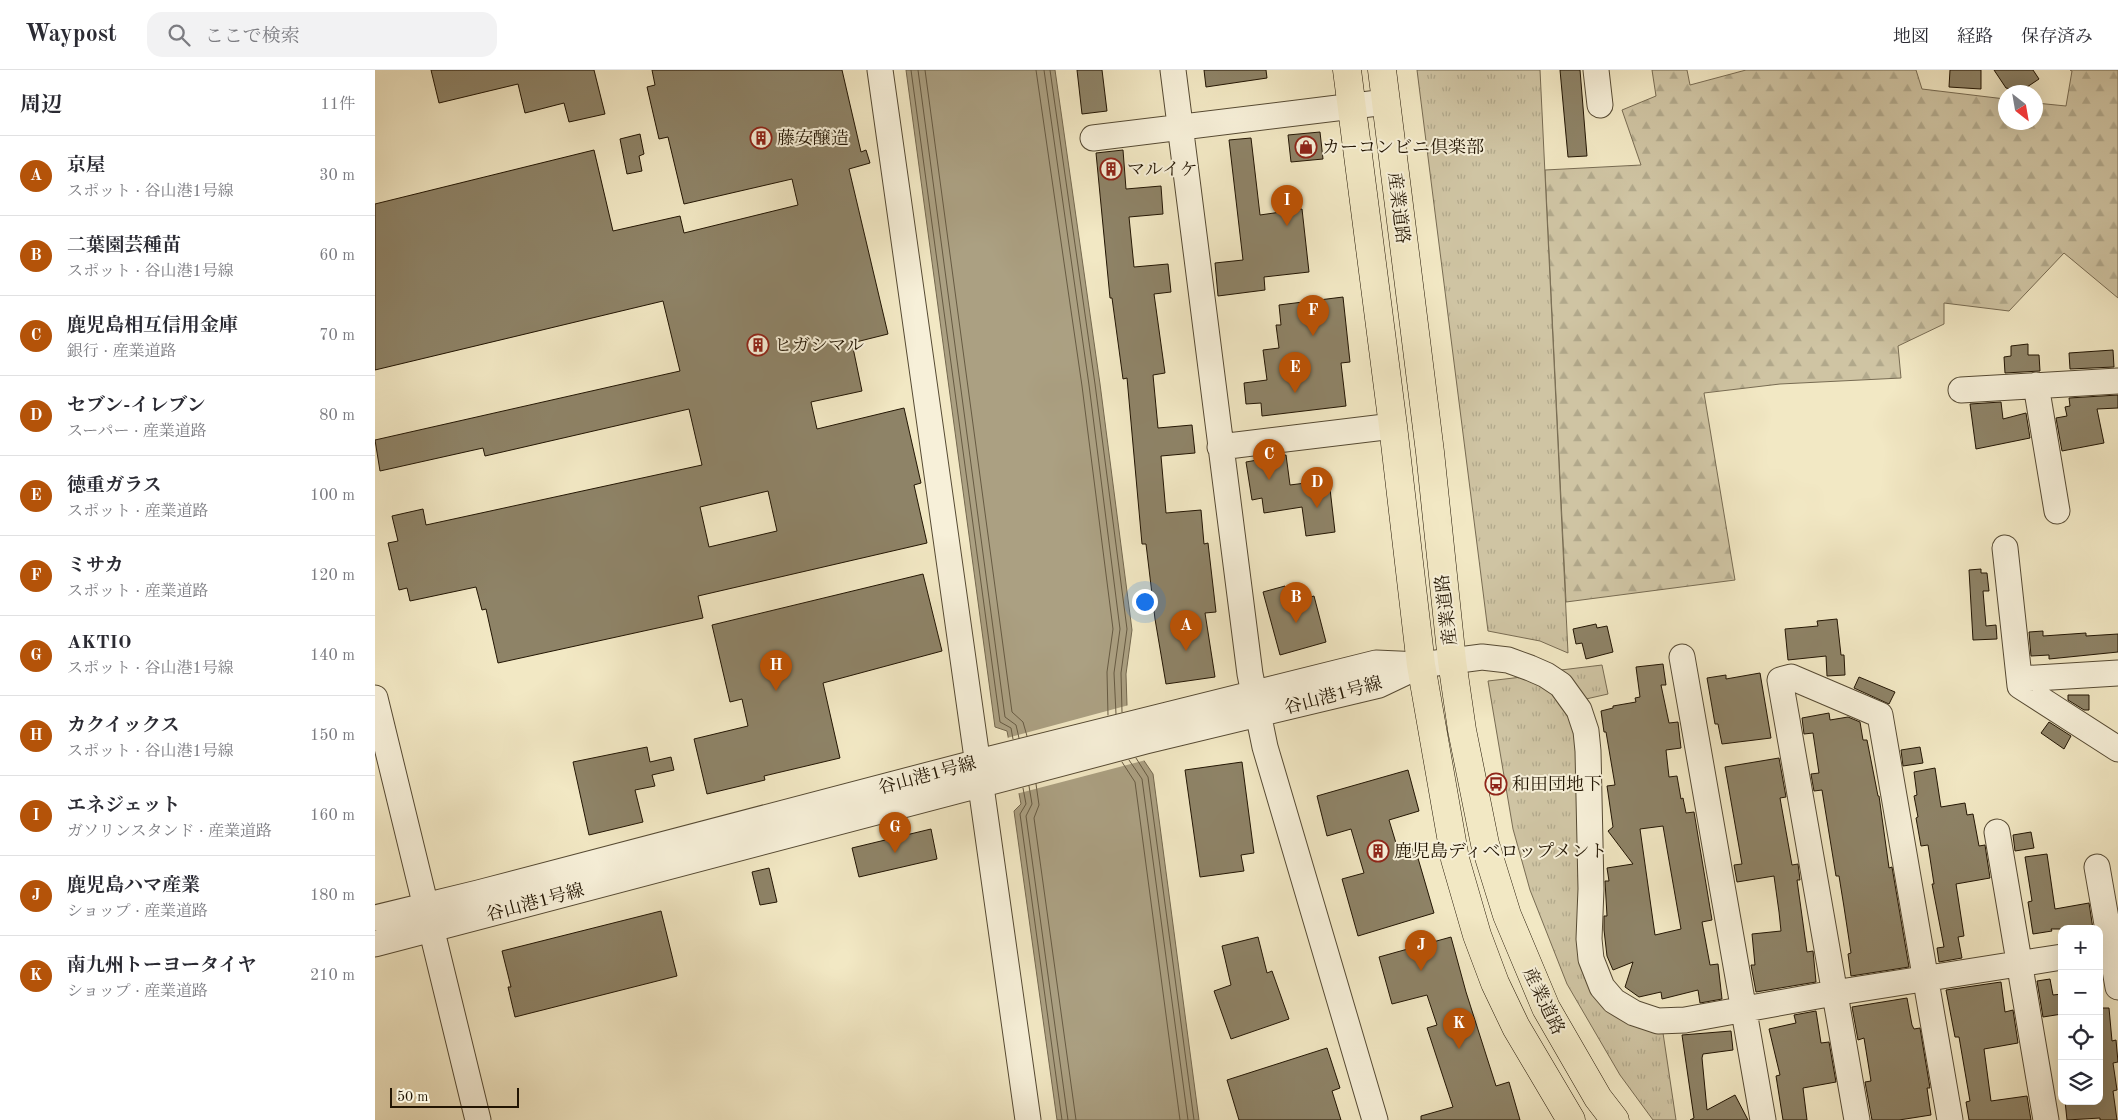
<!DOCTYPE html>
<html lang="ja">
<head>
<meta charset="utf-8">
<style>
  body { margin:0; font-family:"Old Standard TT","Noto Serif JP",serif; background:#f2f2f3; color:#2b2b33 }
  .controls { position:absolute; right:15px; bottom:15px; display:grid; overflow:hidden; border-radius:10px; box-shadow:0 5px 20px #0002 }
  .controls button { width:45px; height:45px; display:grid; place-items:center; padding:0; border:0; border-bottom:1px solid #e1e1e2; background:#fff; color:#2b2b33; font:25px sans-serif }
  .compass { position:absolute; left:1623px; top:15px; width:45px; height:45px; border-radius:50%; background:#fff; box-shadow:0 5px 20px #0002; rotate:149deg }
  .scale { position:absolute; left:15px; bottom:12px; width:129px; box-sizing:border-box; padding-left:5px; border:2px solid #221503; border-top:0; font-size:14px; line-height:18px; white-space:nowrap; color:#221503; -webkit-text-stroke:4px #f7f0d9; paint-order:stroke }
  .you { position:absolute; left:769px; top:531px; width:18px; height:18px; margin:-12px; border:4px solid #fff; border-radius:50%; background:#1a73e8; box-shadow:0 0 0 8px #1a73e833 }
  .badge { display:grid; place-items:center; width:32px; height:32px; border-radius:50%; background:#b45309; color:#fff; font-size:16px; font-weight:700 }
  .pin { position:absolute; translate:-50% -41px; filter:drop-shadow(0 1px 2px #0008) }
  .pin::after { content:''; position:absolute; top:26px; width:18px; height:15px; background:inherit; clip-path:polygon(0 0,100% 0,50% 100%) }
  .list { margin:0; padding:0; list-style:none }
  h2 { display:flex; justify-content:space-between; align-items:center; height:65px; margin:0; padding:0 20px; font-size:21px }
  h2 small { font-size:16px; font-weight:400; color:#7c7c81 }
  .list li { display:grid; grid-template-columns:32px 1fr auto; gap:15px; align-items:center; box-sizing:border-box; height:80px; padding:0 20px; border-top:1px solid #e1e1e2 }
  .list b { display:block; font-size:19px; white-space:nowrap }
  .list p { margin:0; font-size:16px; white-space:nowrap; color:#7c7c81 }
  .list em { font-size:16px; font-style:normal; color:#7c7c81 }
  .icon { flex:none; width:28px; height:28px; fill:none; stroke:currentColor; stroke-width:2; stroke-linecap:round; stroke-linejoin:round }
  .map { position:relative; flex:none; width:1743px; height:1050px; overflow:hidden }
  header { display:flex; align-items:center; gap:30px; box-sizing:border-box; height:70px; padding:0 25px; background:#fff; border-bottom:1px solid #e1e1e2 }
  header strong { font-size:24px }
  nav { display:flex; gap:28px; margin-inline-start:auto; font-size:18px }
  .search { width:350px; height:45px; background:#f2f2f3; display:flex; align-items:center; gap:12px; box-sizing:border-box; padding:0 18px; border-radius:15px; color:#7c7c81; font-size:19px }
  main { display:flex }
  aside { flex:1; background:#fff }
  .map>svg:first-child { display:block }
  .forest { fill:url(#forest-firs); stroke:#786c53 }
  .park { fill:url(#park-tufts); stroke:#786c53 }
  .water { fill:#aba082; stroke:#74684f }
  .pier { fill:#f2e8c4 }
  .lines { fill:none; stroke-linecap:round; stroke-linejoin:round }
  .shore { stroke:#665a42; stroke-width:1 }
  .building { fill:#8e8367; stroke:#221503; fill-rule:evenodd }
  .minor-casing { stroke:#564a33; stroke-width:27 }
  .major-casing { stroke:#221503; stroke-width:29 }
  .minor { stroke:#f7f0d9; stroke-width:25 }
  .major { stroke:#f2e8c4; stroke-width:28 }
  .labels { text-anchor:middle; stroke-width:4; stroke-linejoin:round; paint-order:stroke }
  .poi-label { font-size:18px; fill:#221503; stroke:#f7f0d9; text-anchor:start }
  .street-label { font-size:18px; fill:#221503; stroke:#f7f0d9 }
</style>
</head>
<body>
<header>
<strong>Waypost</strong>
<div class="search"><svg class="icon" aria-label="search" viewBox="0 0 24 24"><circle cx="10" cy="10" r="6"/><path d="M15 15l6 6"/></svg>ここで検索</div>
<nav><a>地図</a><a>経路</a><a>保存済み</a></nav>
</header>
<main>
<aside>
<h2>周辺<small>11件</small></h2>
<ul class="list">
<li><span class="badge">A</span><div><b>京屋</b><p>スポット · 谷山港1号線</p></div><em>30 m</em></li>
<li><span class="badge">B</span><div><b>二葉園芸種苗</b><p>スポット · 谷山港1号線</p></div><em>60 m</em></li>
<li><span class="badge">C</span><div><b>鹿児島相互信用金庫</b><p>銀行 · 産業道路</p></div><em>70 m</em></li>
<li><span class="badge">D</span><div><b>セブン-イレブン</b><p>スーパー · 産業道路</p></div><em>80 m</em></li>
<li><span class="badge">E</span><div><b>徳重ガラス</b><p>スポット · 産業道路</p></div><em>100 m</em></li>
<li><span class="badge">F</span><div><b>ミサカ</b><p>スポット · 産業道路</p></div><em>120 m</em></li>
<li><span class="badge">G</span><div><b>AKTIO</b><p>スポット · 谷山港1号線</p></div><em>140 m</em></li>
<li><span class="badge">H</span><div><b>カクイックス</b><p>スポット · 谷山港1号線</p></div><em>150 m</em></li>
<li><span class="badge">I</span><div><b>エネジェット</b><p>ガソリンスタンド · 産業道路</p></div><em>160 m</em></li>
<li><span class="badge">J</span><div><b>鹿児島ハマ産業</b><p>ショップ · 産業道路</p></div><em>180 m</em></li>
<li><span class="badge">K</span><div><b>南九州トーヨータイヤ</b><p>ショップ · 産業道路</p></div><em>210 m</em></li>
</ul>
</aside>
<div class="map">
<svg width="1743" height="1050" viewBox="0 0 1743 1050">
  <defs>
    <pattern id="forest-firs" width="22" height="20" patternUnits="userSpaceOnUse" patternTransform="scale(1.25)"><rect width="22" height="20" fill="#cfc4a3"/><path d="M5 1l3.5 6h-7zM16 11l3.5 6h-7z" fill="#b1a88b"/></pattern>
    <pattern id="park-tufts" width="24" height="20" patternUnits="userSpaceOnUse" patternTransform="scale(1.25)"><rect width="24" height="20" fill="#cfc4a3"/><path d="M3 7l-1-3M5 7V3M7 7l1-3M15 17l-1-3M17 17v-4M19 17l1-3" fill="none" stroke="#b1a88b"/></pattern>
  </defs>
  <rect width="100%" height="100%" fill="#f2e8c4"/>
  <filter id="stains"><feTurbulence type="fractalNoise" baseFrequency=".004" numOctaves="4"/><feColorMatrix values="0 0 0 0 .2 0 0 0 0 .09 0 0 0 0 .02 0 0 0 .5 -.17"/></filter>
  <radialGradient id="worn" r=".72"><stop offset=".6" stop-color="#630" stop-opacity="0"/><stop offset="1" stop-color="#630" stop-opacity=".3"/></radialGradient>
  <path class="forest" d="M1277,0H1312L1315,15L1371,0H1541L1547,19L1630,29V52H1660L1661,33L1691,36L1697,1L1695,0H1743V228L1689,183L1634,241L1569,233V254L1523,276L1526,308L1405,314L1329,323L1360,510L1191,532L1170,100L1266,95L1247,40L1281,26Z"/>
  <path class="park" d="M1042,0H1165L1193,583L1165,571L1113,561Z
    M1227,595L1233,624L1211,629L1186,600Z
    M1147,607C1188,625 1196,635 1203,680L1205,869L1243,947L1288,963L1301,1050H1278L1245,1005L1192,914L1155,820L1138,759L1113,611Z"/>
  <path class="water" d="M531,0H680L725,314L757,560L751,604L753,667L778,704L824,1050H682L639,741L646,734L632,661L620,657Z"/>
  <path class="pier" d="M754,635L755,666L771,690L641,724L632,668Z"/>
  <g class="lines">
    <path class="shore" d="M536,0L625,652L636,658L638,669
      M543,0L630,647L641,655L644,668
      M550,0L637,642L648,652L652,666
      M661,0L707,316L738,559L732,602L733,645
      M669,0L714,315L745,559L739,603L741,644
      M675,0L720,314L752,559L746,603L747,642
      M761,688L773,707L819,1050
      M754,690L767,709L813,1050
      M747,692L760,712L805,1050
      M661,714L664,735L659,748L701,1050
      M654,716L657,734L651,746L693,1050
      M648,718L651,734L645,744L687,1050"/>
  </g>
  <path class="building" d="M56,0H219L230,44L194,52L189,33L150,43L143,14L64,33Z
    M277,0H467L486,82L491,80L495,93L474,99L513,264L477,273L487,321L436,332L442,359L529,338L546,413L539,415L552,473L323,526L328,548L123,593L111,539L107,540L101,517L35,531L32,518L24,520L13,473L23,471L17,446L48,439L51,455L327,395L314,339L110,386L108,378L5,401L0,370L305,301L288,231L0,300V134L219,80L238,161L305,146L309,163L423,135L417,109L309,134L293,67L284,69L272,17L280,15ZM393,421L402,461L334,477L325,437Z
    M702,0H727L732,41L707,44Z
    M829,0H891L892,8L831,17Z
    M1185,0H1205L1212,86L1193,87Z
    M1575,0H1606V19L1574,17Z
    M1619,0H1658L1664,9L1646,21L1631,18Z
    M945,62L948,89L916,92L913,65Z
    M265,64L269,84L264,86L267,101L252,104L245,69Z
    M876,68L885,145L927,139L934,202L889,207L890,220L843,226L840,193L868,190L854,70Z
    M748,80L751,119L786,116L788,144L754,147L759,197L793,194L796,222L779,224L790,303L778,305L783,358L817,355L820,383L786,386L791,443L826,440L829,474L833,473L841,542L830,543L840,607L791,614L780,549L771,474H767L752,308L748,309L737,228H735L721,83Z
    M968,227L975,292L966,293L971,336L887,346L886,333L871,334L869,313L892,310L888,280L904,278L901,255H906L904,235Z
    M1653,274V285H1664L1665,301L1630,303L1629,287L1636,286V276Z
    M1738,280L1739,297L1695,299L1694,283Z
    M1743,325V338L1722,339L1729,373L1687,381L1681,348L1692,346L1690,337L1695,336L1694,328Z
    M1626,332L1628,349L1651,343L1655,368L1601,379L1595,334Z
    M911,385L915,415L954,410L960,462L931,466L927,437L889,443L887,428L877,430L871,392Z
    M1606,499V503H1612L1614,521H1608L1611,556L1621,555L1622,569L1598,570L1594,500Z
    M548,504L567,581L448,613L465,688L389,706L390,710L332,724L319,669L373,656L367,629L355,632L337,555Z
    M910,516L914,533L939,526L951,572L905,585L888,522Z
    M1462,549L1466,585H1469L1470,605L1452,606L1451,586L1413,590L1410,559L1443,556L1442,551Z
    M1221,554L1222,558L1232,556L1238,582L1211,589L1207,573L1201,574L1198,559Z
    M1668,561V566L1711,563V566L1743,564V582L1674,589V585L1656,586L1654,562Z
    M1288,594L1291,615H1286L1294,653L1303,652L1306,678L1291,680L1294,707L1302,706L1306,729L1308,728L1311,743L1319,742L1337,850L1327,852L1335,895L1343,894L1347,929L1325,933L1323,920L1287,929L1286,922L1264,927L1250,917L1258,892L1238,900L1232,886L1229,860V846H1232L1230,811H1234L1232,798L1258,794L1233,761L1238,757L1232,716L1240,715L1231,662H1229L1226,641L1238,638V636L1261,632L1260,628L1265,627L1261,597ZM1288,756L1306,859L1280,865L1265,759Z
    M1385,603L1396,668L1347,674L1343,654H1340L1332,608L1351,605V609Z
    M1484,607L1520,622L1514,634L1479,618Z
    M1693,625H1714V640H1709L1693,630Z
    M1454,643L1455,650L1473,647L1485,652L1488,670H1492L1503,726H1504L1514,798L1517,797L1534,897L1476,906L1473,884L1476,883L1469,837L1464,806H1461L1447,720L1439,721L1437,710L1436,704L1444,703L1438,663L1429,664L1427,648Z
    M1674,652L1696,666L1689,679L1666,663Z
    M272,677L275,692L296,687L299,700L277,705L280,716L260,720L268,752L214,765L198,692Z
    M1545,677L1548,693L1528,696L1526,680Z
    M1404,688L1411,727L1405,728L1417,795L1423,794L1425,810H1422L1432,882L1438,881L1441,912L1381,922L1376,895H1380L1377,864L1406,861L1404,842L1399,806L1362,812L1359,795L1367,794L1350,697Z
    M867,692L879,783L866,785L869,801L825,807L810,700Z
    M1560,698L1566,737L1590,733L1592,745L1598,744L1604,776L1610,775L1615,808L1581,814L1589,866L1583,867L1587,888L1564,892L1562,878L1569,877L1557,814H1559L1553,775L1546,776L1541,748L1543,747L1539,726L1542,725L1539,702Z
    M1033,700L1044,741L1014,750L1024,783L1040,778L1059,843L983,866L967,809L989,803L976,759L952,766L942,726Z
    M556,759L562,789L484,807L477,778Z
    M1656,762L1659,778L1640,781L1638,765Z
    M1672,784L1680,839L1714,833L1718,859H1676L1677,861L1658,864L1653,832L1657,831L1650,787Z
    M394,798L402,832L385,835L377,802Z
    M286,841L302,906L140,947L133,917H136L127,881Z
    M883,867L892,903L897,901L914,949L856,969L839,921L856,915L847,876Z
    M1076,867L1091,922L1121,1016L1134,1012L1145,1050H1046V1046L1078,1037L1052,958L1062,955L1052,925L1017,934L1004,887Z
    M1675,909L1678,925L1687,924V944L1668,947L1662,911Z
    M1626,912L1630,942L1638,940L1643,973L1609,979L1616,1031L1652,1026L1656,1050H1594L1591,1032L1595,1031L1584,967H1580L1571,920Z
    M1532,928L1537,955L1539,959L1545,958L1555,1018H1552L1556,1045L1524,1050H1497L1490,1012L1496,1011L1489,968L1483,970L1477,937Z
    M1724,938H1734L1737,971L1741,970L1743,992L1738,993L1742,1020L1738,1021L1742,1050H1725V1048L1692,1050L1690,1031H1724Z
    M1441,941L1446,973L1454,972L1461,1012L1428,1018L1432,1050H1408L1401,1006L1405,1005L1394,959L1421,953L1419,945Z
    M1356,961L1358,980L1328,984L1327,988L1332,1040L1360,1025L1373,1050H1315L1319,1048L1307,965Z
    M952,978L965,1018L957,1021L966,1050H864L852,1010Z"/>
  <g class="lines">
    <g class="minor-casing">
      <path id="minor" d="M505,0L653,1050
        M798,0L875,604L890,677L1000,1050
        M1221,0L1225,35
        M718,68L1011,32
        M1661,315L1682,441
        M1586,320L1743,311
        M845,377L1018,356
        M1630,478L1645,616L1743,679
        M1307,587L1388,1050
        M1645,609L1743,603
        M0,628L103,1050
        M1622,762L1671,1050
        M1722,797L1743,917
        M0,848L103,823L603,692L1001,593L1046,595L1107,587L1133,590L1155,598L1171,605L1186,615L1204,640L1211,661L1213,681L1216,819L1214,869L1216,889L1227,917L1239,931L1259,943L1283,951L1310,950L1459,923L1687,887
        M0,874L771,671L1004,615L1044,596
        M1482,1050L1405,610L1416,607L1505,645L1575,1050"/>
    </g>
    <g class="major-casing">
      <path id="major" d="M972,0L1018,356L1046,595L1080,789L1102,865L1120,913L1141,957L1196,1050
        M1007,0L1055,382L1077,591L1087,660L1110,774L1132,845L1171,938L1223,1028L1240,1050"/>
    </g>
    <use href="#minor" class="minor"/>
    <use href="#major" class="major"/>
  </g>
  <defs>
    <g id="building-ring" transform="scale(1.125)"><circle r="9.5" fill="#f7f0d9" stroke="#8f2418" stroke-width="1.5"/><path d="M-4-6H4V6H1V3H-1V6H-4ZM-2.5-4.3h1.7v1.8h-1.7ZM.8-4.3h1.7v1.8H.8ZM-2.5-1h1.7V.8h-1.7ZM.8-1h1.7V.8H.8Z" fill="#8f2418"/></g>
    <g id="shop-ring" transform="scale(1.125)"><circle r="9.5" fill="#f7f0d9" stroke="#8f2418" stroke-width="1.5"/><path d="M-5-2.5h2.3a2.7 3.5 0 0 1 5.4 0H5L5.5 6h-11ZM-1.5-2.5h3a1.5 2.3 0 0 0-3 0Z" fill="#8f2418"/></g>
    <g id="bus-ring" transform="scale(1.125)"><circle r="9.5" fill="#f7f0d9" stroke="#8f2418" stroke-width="1.5"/><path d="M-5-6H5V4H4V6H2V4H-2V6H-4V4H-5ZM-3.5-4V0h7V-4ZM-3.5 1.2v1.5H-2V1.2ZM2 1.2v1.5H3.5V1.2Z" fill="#8f2418"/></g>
  </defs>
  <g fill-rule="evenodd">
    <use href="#building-ring" x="386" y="68"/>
    <use href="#shop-ring" x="931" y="77"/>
    <use href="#building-ring" x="736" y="99"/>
    <use href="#building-ring" x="383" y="275"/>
    <use href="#bus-ring" x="1121" y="714"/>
    <use href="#building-ring" x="1003" y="781"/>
  </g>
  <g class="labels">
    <g class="poi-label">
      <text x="402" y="74">藤安醸造</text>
      <text x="947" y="83">カーコンビニ倶楽部</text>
      <text x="752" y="105">マルイケ</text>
      <text x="399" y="281">ヒガシマル</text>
      <text x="1137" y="720">和田団地下</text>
      <text x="1019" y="787">鹿児島ディベロップメント</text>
    </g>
    <g class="street-label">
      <text transform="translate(1024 138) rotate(83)" y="6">産業道路</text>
      <text transform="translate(1071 540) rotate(-97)" y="6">産業道路</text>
      <text transform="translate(958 625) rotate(-15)" y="6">谷山港1号線</text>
      <text transform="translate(552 705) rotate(-15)" y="6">谷山港1号線</text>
      <text transform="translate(160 832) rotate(-15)" y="6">谷山港1号線</text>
      <text transform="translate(1169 931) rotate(64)" y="6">産業道路</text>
    </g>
  </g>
  <rect width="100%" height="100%" filter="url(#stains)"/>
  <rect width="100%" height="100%" fill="url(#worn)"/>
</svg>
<div class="controls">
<button>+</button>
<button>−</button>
<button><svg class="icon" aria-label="locate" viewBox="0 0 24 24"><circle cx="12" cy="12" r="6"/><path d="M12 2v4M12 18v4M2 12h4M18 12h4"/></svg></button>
<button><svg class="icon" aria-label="layers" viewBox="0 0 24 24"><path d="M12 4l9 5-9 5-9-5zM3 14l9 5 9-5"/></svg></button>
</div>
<svg class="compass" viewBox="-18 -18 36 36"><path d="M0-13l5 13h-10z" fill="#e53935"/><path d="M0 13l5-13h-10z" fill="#7c7c81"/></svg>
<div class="scale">50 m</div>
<div class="you"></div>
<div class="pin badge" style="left:811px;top:581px">A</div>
<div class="pin badge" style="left:921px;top:553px">B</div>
<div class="pin badge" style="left:894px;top:410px">C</div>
<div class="pin badge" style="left:942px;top:438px">D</div>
<div class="pin badge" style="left:920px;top:323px">E</div>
<div class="pin badge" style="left:938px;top:266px">F</div>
<div class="pin badge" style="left:520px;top:783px">G</div>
<div class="pin badge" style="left:401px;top:621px">H</div>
<div class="pin badge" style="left:912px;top:156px">I</div>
<div class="pin badge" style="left:1046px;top:901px">J</div>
<div class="pin badge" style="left:1084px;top:979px">K</div>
</div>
</main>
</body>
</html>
